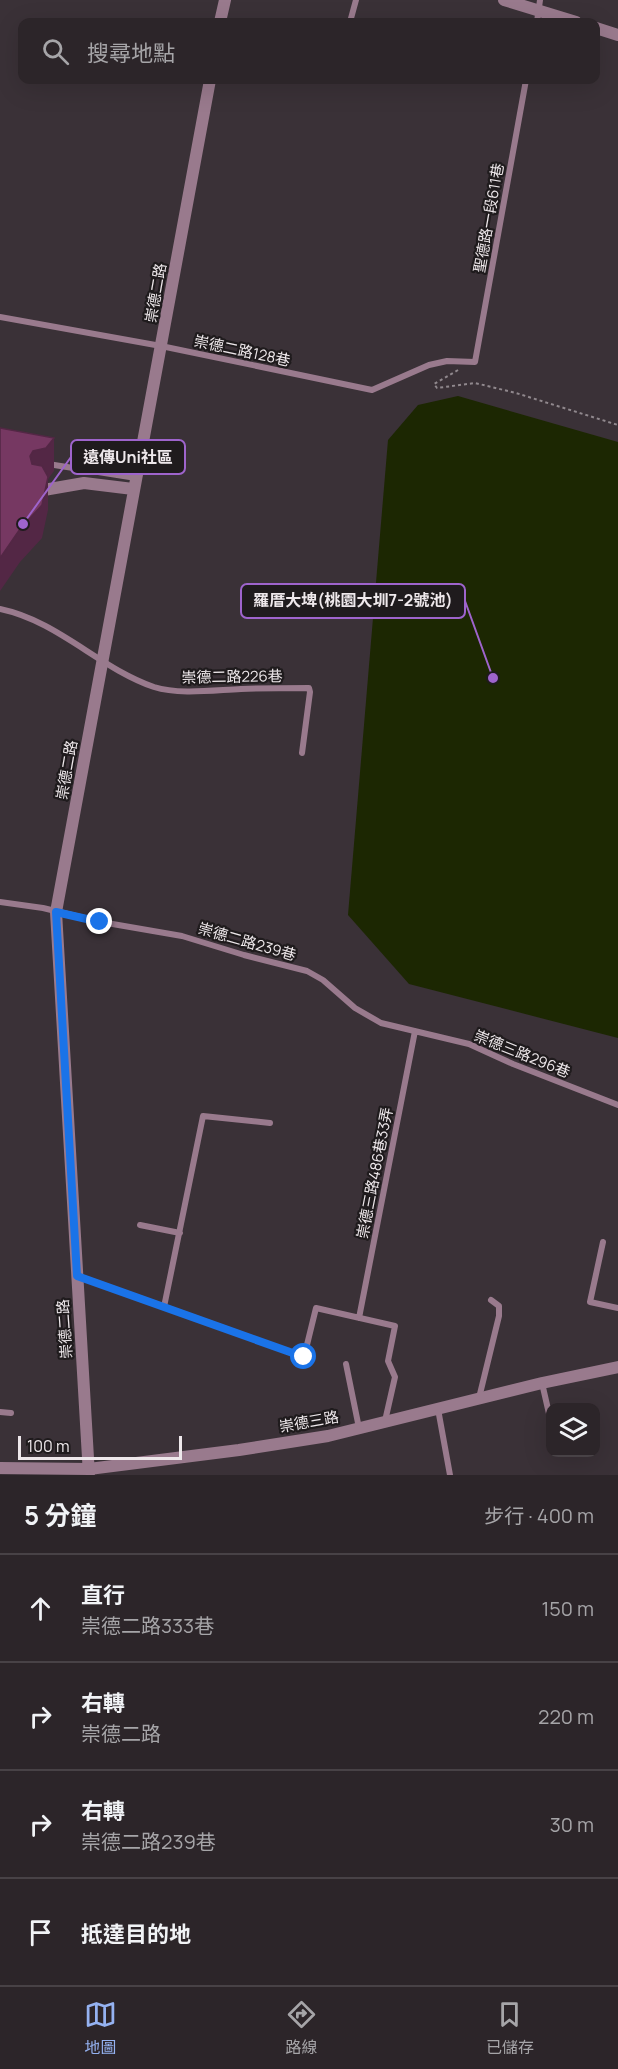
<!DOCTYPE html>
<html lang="zh-TW">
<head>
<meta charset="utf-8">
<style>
  body { margin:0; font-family:Manrope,"Noto Sans TC",sans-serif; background:#342d31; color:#f1f3f6 }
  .controls { position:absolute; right:18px; bottom:18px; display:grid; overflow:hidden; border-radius:12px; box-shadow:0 6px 24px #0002 }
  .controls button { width:54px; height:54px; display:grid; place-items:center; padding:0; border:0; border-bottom:2px solid #484246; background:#2c2529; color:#f1f3f6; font:30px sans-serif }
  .scale { position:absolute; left:18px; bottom:15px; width:164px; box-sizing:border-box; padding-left:6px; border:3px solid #eee8eb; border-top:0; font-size:16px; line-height:21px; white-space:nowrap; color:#eee8eb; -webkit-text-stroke:4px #1f1b1d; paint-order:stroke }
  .stop { position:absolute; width:18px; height:18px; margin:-14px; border:4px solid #1a73e8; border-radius:50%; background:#fff }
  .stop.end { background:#1a73e8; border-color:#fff; box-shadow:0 2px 6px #0008 }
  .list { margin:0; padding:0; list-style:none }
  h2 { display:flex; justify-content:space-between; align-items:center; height:78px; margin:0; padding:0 24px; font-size:26px }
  h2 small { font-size:20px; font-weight:400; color:#a6a5a8 }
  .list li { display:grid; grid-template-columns:39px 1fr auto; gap:18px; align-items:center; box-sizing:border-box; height:108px; padding:0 24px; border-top:2px solid #484246 }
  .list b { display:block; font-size:22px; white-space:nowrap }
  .list p { margin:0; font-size:20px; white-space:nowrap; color:#a6a5a8 }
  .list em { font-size:20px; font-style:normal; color:#a6a5a8 }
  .icon { flex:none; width:33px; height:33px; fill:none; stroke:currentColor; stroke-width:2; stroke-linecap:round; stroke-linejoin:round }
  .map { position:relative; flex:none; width:618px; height:1475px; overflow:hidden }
  .search { position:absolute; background:#2c2529; box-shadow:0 6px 24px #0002; left:18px; right:18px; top:18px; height:66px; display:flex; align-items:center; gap:15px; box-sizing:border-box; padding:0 21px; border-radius:12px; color:#a6a5a8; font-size:22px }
  .sheet { height:510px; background:#2c2529 }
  nav { display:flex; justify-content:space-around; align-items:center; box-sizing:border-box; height:84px; border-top:2px solid #484246; background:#2c2529; font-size:16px; color:#a6a5a8 }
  nav a { display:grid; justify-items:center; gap:3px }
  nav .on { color:#95b2f1 }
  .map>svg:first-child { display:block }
  .water { fill:#1c2702 }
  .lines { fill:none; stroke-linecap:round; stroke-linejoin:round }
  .path { stroke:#90888d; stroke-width:2; stroke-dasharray:3 3; stroke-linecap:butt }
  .service { stroke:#997a8d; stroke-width:6 }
  .minor { stroke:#997a8d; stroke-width:12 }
  .tertiary { stroke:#997a8d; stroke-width:12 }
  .shaded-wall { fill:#532745 }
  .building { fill:#763862; stroke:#532745; stroke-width:1.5 }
  .route { stroke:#1a73e8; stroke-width:8 }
  .labels { text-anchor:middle; stroke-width:4.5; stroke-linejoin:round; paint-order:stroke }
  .street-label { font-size:15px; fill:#eee8eb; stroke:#1f1b1d }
  .leader { fill:none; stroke:#9e64cc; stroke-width:2 }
  .callout-dot { fill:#9e64cc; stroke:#1f1b1d; stroke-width:2 }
  .callout { fill:#1f1b1d; stroke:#9e64cc; stroke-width:2 }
  .callout-label { font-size:16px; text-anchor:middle; font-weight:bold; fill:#eee8eb }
</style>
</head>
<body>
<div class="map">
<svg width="618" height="1475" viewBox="0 0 618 1475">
  <rect width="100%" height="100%" fill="#3a3137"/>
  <path class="water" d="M458,396L618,442V1038L409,984L348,915L388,440L418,405Z"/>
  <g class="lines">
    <path class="path" d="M458,370L434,384L437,388L475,383L516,393L618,425"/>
    <path class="service" d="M350,22L356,0
      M537,22L540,0
      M0,317L161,346L372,390L429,365L447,361L475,362L526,80
      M48,464L136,478
      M0,609C58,621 99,668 154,687C179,695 215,690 241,689C264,688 286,688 309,688L310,692L302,753
      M0,902L43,908L101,922L182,936L244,955L307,971L323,980L355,1008L381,1023L469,1044L513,1064L618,1105
      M140,1225L180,1233
      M603,1242L590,1302L618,1308
      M78,1276L304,1357L316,1308L395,1326L388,1361L395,1377L385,1421
      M164,1307L203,1116L270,1123
      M359,1318L415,1031
      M346,1364L359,1428
      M542,1383L550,1418
      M479,1398L499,1316V1306L491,1300
      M438,1409L450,1475
      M0,1412L11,1413"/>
    <path class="minor" d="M220,22L225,0
      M38,491L84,483L133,489
      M0,1468L89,1469L239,1450L328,1436L542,1383L618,1367
      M89,1475L56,912L210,80"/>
    <path class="tertiary" d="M504,0L576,22
      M596,28L618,35"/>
  </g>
  <path class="shaded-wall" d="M54,438V471L48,479V510L42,538L20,562L0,591V558L33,484L30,456L33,451Z"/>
  <path class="building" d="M0,428L54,438L46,448L33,451L30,456L32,464L42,466L48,477L42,505L20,529L0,558Z"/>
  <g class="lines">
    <path class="route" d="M100,922L56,912L77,1276L304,1357"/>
  </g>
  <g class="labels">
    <g class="street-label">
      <text transform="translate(489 218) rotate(-80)" y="5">聖德路一段611巷</text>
      <text transform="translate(156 293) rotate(-80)" y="5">崇德二路</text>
      <text transform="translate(242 351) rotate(12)" y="5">崇德二路128巷</text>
      <text transform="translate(232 677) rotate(-1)" y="5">崇德二路226巷</text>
      <text transform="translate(67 770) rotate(-80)" y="5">崇德二路</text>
      <text transform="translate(247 942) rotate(16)" y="5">崇德二路239巷</text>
      <text transform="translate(522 1054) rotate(22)" y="5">崇德三路296巷</text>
      <text transform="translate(375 1173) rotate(-79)" y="5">崇德三路486巷33弄</text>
      <text transform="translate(65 1329) rotate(-94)" y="5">崇德二路</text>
      <text transform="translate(309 1422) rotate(-10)" y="5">崇德三路</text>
    </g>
  </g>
  <path class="leader" d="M23 524L71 457M493 678L465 601"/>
  <g class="callout-dot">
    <circle cx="23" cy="524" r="6"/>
    <circle cx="493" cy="678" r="6"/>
  </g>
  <g class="callout">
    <rect x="71" y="440" width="114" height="34" rx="6"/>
    <rect x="241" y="584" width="224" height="34" rx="6"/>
  </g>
  <g class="callout-label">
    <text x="128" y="463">遠傳Uni社區</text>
    <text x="353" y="606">羅厝大埤(桃園大圳7-2號池)</text>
  </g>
</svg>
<div class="controls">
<button><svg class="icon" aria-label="layers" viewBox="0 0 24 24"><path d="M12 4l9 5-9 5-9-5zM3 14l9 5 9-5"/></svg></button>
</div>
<div class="scale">100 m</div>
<div class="stop" style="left:304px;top:1357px"></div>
<div class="stop end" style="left:100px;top:922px"></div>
<div class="search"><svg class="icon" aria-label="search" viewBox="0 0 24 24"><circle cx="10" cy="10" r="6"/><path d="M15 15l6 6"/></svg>搜尋地點</div>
</div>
<section class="sheet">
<h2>5 分鐘<small>步行 · 400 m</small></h2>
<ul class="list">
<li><svg class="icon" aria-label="ahead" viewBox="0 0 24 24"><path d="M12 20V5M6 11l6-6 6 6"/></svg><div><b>直行</b><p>崇德二路333巷</p></div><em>150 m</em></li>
<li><svg class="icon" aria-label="right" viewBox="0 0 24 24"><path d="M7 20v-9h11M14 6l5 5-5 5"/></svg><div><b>右轉</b><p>崇德二路</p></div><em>220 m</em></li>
<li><svg class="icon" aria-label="right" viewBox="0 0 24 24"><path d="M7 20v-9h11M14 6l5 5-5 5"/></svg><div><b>右轉</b><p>崇德二路239巷</p></div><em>30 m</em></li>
<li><svg class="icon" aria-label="arrive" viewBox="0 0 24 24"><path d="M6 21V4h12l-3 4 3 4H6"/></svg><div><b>抵達目的地</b></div></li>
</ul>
</section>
<nav>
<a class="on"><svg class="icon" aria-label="map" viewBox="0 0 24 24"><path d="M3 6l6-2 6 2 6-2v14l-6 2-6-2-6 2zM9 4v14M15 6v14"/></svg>地圖</a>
<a><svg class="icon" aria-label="directions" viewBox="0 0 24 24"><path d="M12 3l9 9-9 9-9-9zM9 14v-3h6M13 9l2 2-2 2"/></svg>路線</a>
<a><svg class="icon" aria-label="saved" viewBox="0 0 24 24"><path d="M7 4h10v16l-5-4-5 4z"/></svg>已儲存</a>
</nav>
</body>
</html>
